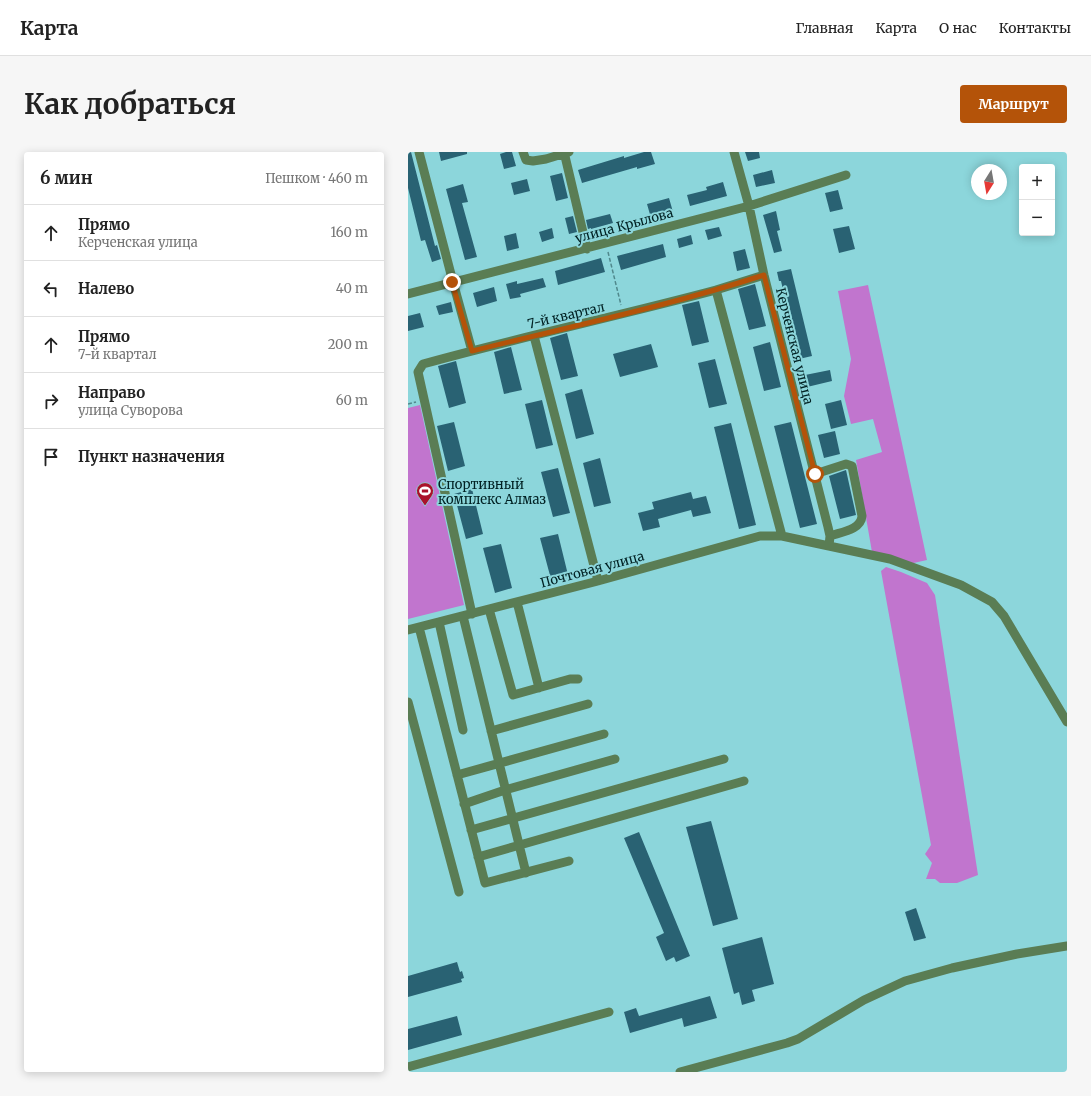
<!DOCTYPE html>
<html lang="ru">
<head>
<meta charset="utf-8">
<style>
  body { margin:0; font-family:Merriweather,serif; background:#f6f6f6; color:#222 }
  .controls { position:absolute; right:12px; top:12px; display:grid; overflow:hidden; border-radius:4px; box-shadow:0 2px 10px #0003 }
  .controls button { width:36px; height:36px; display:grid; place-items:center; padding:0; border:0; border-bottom:1px solid #e0e0e0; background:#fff; color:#222; font:20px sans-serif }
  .compass { position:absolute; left:563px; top:12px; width:36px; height:36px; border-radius:50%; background:#fff; box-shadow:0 2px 10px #0003; rotate:191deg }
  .stop { position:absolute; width:12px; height:12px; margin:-9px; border:3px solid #b45309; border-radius:50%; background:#fff }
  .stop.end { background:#b45309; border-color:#fff; box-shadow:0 1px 4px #0008 }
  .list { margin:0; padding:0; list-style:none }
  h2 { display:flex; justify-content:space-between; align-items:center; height:52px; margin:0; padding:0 16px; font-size:17px }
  h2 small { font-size:13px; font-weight:400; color:#767676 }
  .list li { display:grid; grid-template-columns:26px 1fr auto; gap:12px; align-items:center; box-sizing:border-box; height:56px; padding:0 16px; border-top:1px solid #e0e0e0 }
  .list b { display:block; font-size:15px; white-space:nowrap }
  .list p { margin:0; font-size:13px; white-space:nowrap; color:#767676 }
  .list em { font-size:13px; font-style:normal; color:#767676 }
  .icon { flex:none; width:22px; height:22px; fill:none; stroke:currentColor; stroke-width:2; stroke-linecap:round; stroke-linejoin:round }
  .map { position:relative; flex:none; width:659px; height:920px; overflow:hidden; border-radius:4px }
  header { display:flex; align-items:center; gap:24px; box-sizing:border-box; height:56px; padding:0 20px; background:#fff; border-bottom:1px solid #e0e0e0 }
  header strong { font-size:19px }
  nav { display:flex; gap:22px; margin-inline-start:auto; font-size:14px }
  .intro { display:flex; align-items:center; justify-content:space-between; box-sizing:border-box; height:96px; padding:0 24px }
  h1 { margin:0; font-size:28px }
  .button { padding:10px 18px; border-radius:4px; background:#b45309; color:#fff; font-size:14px; font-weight:700 }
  main { display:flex; gap:24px; padding:0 24px }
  aside { flex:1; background:#fff; border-radius:4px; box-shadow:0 2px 10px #0003 }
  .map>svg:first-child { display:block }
  .green { fill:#c175ce }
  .building { fill:#296273 }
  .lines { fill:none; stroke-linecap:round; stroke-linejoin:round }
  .path { stroke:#50888c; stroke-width:1.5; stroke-dasharray:4 2; stroke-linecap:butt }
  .minor { stroke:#5a7d54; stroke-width:9 }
  .route { stroke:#b45309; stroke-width:5 }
  .labels { text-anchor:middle; stroke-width:4; stroke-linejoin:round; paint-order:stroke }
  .street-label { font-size:13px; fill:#012123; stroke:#8cd6db }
  .poi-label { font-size:13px; fill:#012123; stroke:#8cd6db; text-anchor:start }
</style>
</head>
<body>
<header>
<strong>Карта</strong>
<nav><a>Главная</a><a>Карта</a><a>О нас</a><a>Контакты</a></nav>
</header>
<div class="intro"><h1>Как добраться</h1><a class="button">Маршрут</a></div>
<main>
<aside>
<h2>6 мин<small>Пешком · 460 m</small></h2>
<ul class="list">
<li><svg class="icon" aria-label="ahead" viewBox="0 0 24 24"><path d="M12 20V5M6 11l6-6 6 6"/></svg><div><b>Прямо</b><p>Керченская улица</p></div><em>160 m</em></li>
<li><svg class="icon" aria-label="left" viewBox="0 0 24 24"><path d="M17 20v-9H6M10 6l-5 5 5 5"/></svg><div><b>Налево</b></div><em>40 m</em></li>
<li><svg class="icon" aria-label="ahead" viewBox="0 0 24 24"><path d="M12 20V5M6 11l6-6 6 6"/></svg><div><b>Прямо</b><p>7-й квартал</p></div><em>200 m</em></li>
<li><svg class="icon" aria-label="right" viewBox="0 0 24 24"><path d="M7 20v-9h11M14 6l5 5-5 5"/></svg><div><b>Направо</b><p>улица Суворова</p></div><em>60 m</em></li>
<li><svg class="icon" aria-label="arrive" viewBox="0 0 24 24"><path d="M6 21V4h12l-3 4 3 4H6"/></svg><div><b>Пункт назначения</b></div></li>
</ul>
</aside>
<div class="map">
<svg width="659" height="920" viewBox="0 0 659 920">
  <rect width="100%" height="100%" fill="#8cd6db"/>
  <path class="green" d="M460,133L519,408L501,412L464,400L448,308L474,300L465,267L443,272L436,244L443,207L430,139Z
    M12,253L56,453L0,467V256Z
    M478,415L493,420L519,431L527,443L570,723L549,731H532L527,727H518L524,711L517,702L523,693L473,419Z"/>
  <path class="building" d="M0,0H3L27,94L29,93L33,107L24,110L17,88L13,89L0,36Z
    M31,0H59V2L33,9Z
    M98,0H104L108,14L96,17L92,2Z
    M236,0H243L247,12L229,17V15L174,31L170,18L216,4V6Z
    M337,0H351L352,6L340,9Z
    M364,18L367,31L348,35L345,23Z
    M154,21L160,46L148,49L142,24Z
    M119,27L122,39L106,43L103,31Z
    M315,30L319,44L282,54L279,43L299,38L298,35Z
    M55,32L60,50L54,51L69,105L57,108L38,37Z
    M430,38L435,57L422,60L417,41Z
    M261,46L265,60L243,66L239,52Z
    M368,59L372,78L369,79L374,99L366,101L355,63Z
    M202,62L205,71L183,77V76L180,77L178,68Z
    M165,64L169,80L161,82L157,66Z
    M441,74L447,97L431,101L425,77Z
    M311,75L314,84L300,88L297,78Z
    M144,76L146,86L134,90L131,80Z
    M108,81L111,96L99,99L96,84Z
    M283,83L285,92L271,96L269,87Z
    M255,92L258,105L213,118L209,104Z
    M337,97L342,116L329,119L325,100Z
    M193,106L197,120L150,133L147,119Z
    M383,117L404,204L391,207L373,129H371L369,120Z
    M135,126L138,135L112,142L113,145L102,147L98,132L109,129V132Z
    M347,132L358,174L341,178L330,137Z
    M86,135L89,149L69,155L65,141Z
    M291,149L301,190L284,194L274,153Z
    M43,150L45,160L31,163L28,154Z
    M12,161L16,175L0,179V164Z
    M159,181L170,224L153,228L142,186Z
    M362,190L373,235L356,239L345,195Z
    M243,192L250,215L212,225L205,202Z
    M103,195L114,238L96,242L86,200Z
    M307,207L319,252L301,256L290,211Z
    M48,209L58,251L41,256L30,214Z
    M422,218L424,229L399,235L397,223Z
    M174,237L186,282L168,287L157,242Z
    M134,248L145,293L128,297L117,252Z
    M433,248L439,273L423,277L417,252Z
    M46,270L57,314L40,319L29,274Z
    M383,270L409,372L392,376L366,274Z
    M323,271L348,373L331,377L306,275Z
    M427,279L432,302L416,306L410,283Z
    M192,306L203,351L186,355L175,311Z
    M150,316L162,361L145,365L133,320Z
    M438,318L448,363L432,367L421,324Z
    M64,337L75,382L58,387L46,342Z
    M283,340L285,347L298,344L303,361L285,365L283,358L250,367L252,375L235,379L230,361L246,357L244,350Z
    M150,382L161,427L144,431L132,386Z
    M93,392L104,436L87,441L75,396Z
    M303,669L330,767L305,774L278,675Z
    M231,680L282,804L268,810L266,805L258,809L248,785L256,781L216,686Z
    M508,756L518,786L506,789L497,760Z
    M354,785L366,832L344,838L347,849L334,853L331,840L326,842L314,796Z
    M49,810L52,820L54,819L56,826L53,827L54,830L0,845V824Z
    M302,844L309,866L276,875L274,866L222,881L216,860L228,856L231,864Z
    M49,864L54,883L0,898V877Z"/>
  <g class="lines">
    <path class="path" d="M200,100L213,153
      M0,252L8,250"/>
    <path class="minor" d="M11,0L45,130L64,199
      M115,0L118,8L125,9L138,7L161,0
      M156,0L179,97
      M326,0L341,54L356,123L420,375L422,384L421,394
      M308,138L356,123
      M0,142L341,54L438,23
      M126,184L190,429
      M407,322L438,312L444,314L454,364C453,378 433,380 422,384
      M109,450L131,536
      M81,457L105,543L162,527H170
      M64,462L10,220L15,212C112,185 211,164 308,138L374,384
      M55,464L118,721
      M31,470L55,578
      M11,475L77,731L161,709
      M0,478L190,429L352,384H374L482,407L553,433L584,450L596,464L659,570
      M0,550L51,740
      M83,579L180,552
      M49,623L196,582
      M56,652L97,638L207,607
      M63,678L316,607
      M70,705L336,629
      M0,915L201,860
      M272,920L379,891L390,887L456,848L497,829L544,816L609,802L659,794"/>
  </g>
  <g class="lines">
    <path class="route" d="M44,130L64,199C161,175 260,154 356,123L407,322"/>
  </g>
  <defs>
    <g id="stadium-pin" transform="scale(0.9)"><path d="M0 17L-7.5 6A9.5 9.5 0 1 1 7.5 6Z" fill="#a9122a" stroke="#8cd6db"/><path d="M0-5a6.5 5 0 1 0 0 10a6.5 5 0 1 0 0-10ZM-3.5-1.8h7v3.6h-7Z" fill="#fff"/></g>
  </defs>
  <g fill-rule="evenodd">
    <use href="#stadium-pin" x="17" y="339"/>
  </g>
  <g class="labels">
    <g class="street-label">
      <text transform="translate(216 73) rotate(-15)" y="5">улица Крылова</text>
      <text transform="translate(158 163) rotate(-13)" y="5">7-й квартал</text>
      <text transform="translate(387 194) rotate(76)" y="5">Керченская улица</text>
      <text transform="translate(184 417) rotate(-15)" y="5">Почтовая улица</text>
    </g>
    <g class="poi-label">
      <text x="30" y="337">Спортивный<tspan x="30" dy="15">комплекс Алмаз</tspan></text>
    </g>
  </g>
</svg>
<div class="controls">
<button>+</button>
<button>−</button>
</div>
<svg class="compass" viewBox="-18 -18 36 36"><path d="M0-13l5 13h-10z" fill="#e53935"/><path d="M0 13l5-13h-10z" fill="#767676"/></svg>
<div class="stop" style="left:407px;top:322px"></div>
<div class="stop end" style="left:44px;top:130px"></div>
</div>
</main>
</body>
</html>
